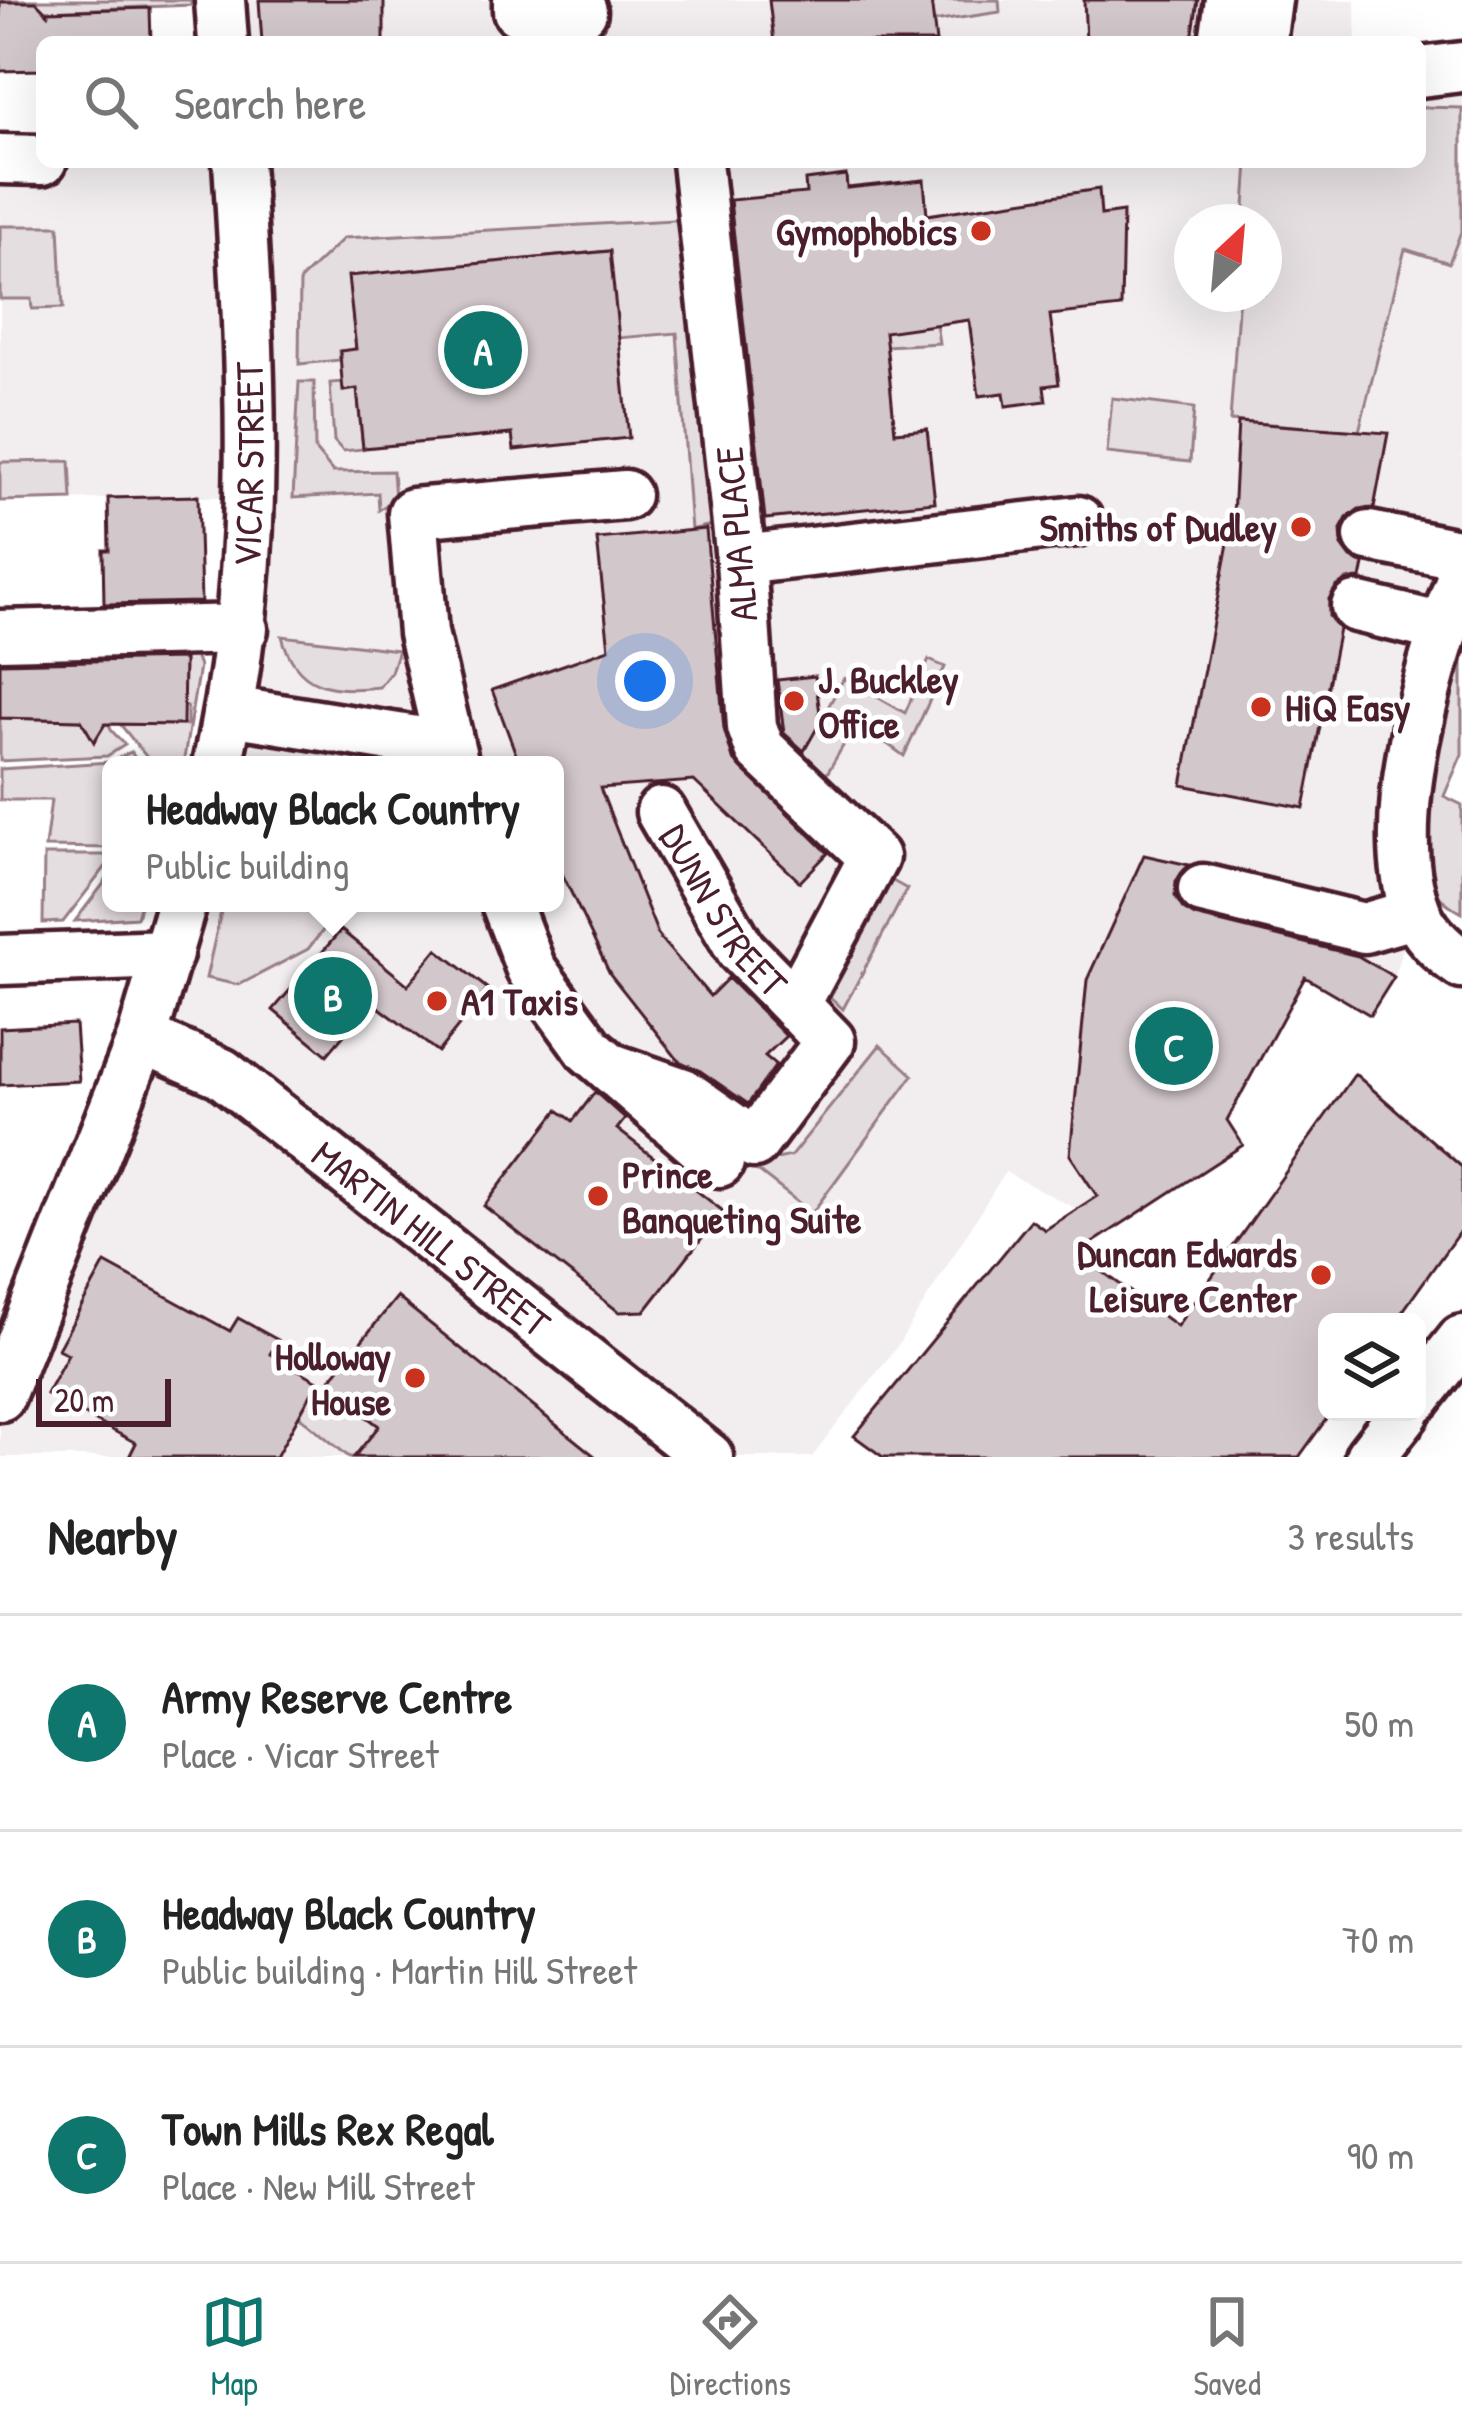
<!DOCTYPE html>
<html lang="en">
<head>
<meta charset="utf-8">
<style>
  body { margin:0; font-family:"Patrick Hand",sans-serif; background:#f2f2f2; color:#222 }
  .controls { position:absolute; right:36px; bottom:36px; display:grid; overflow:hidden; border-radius:18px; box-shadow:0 12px 48px #0002 }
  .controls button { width:108px; height:108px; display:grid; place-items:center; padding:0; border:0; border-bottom:3px solid #e0e0e0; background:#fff; color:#222; font:60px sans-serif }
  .compass { position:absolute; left:1174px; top:204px; width:108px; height:108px; border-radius:50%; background:#fff; box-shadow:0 12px 48px #0002; rotate:26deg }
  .scale { position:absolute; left:36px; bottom:30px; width:135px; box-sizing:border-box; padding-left:12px; border:6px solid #4a1f2b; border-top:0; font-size:33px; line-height:42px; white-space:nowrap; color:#4a1f2b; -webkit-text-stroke:9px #fff; paint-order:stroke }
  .you { position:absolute; left:645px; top:681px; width:42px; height:42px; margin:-30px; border:9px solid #fff; border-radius:50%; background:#1a73e8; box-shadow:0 0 0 18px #1a73e833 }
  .badge { display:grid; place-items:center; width:78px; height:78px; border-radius:50%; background:#0f766e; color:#fff; font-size:39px; font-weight:700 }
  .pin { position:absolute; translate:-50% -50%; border:6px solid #fff; box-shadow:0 3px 12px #0006 }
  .popup { position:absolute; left:102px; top:756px; width:462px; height:156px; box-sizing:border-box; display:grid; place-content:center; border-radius:18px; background:#fff; filter:drop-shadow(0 3px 9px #0005); font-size:39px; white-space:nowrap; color:#767676 }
  .popup b { font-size:45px; color:#222 }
  .popup::after { content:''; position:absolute; left:50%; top:100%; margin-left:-24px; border:24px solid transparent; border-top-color:#fff }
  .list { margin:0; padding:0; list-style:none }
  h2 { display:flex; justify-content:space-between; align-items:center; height:156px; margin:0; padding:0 48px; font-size:51px }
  h2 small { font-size:39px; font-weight:400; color:#767676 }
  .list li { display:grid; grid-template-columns:78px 1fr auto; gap:36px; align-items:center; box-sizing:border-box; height:216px; padding:0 48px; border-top:3px solid #e0e0e0 }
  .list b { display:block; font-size:45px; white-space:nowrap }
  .list p { margin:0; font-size:39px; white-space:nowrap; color:#767676 }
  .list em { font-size:39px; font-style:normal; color:#767676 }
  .icon { flex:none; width:66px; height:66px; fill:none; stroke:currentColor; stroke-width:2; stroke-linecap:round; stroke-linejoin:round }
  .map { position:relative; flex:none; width:1462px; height:1457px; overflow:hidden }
  .search { position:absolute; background:#fff; box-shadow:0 12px 48px #0002; left:36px; right:36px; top:36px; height:132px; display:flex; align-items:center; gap:30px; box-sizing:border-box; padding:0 42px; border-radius:18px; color:#767676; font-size:45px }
  .sheet { height:804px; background:#fff }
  nav { display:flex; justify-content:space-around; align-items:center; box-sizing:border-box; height:168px; border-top:3px solid #e0e0e0; background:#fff; font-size:33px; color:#767676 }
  nav a { display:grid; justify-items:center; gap:6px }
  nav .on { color:#0f766e }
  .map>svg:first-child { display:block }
  .built { fill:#f2eeef; fill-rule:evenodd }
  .green { fill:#e5dee0; stroke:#987e86; stroke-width:3 }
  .building { fill:#d2c7cb; stroke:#4a1f2b; stroke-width:3 }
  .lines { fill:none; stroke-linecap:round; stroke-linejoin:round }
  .minor-casing { stroke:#4a1f2b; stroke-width:57 }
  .minor { stroke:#fff; stroke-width:48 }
  .poi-dot { fill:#c8321e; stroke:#fff; stroke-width:4.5 }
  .labels { text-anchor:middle; stroke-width:10; stroke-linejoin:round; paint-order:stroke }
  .poi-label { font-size:39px; font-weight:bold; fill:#4a1f2b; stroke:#fff; text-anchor:end }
  .street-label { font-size:39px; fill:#4a1f2b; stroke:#fff }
</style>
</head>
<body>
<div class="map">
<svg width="1462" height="1457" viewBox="0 0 1462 1457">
  <rect width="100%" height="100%" fill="#fff"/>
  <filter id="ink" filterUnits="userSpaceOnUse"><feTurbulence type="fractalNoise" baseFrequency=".00833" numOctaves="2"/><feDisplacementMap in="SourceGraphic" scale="24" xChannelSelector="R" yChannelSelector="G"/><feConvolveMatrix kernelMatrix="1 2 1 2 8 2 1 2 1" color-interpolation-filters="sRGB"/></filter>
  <g filter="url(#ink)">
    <path class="built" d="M220,0H1355L1356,42H223Z
      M1462,67V576L1414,909L1394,977L1370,1015L1305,978L1227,1120L1243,1145L1098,1240L1077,1209L1005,1172L898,1345L812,1457H0V1396L182,903H555V765H217L252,496L0,501V159L1420,162V72ZM1192,222H1264V294H1192Z"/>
    <path class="green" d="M0,0H191V5L45,11L36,2Z
      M931,0H999L1000,12L933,22Z
      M1420,107L1462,108V229L1449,263L1405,249L1359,431L1230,421L1239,294H1264V222H1244L1248,162H1420Z
      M691,219L719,523L691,530L677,333L618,338L609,251L349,276L356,349L339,351L340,360L299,364L300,280L344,238Z
      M0,226H59L63,308L32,309L31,299H0Z
      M922,232L939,343L886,346L875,235Z
      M299,382H314L315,450L333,472L393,471L395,499L379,510L378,493L293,498Z
      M342,382L344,391L357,389L363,449L343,451L334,441L330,383Z
      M1112,398L1194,408L1190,462L1107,453Z
      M70,461L72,499L0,501V462Z
      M1462,635V754L1444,796L1462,805V913C1450,906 1434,895 1428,882C1406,836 1447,685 1462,635Z
      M282,636L398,650L391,672L379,687C330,693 295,687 282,636Z
      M184,650L195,656L199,667L183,765H153L120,724L187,725V707L183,706Z
      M929,660L945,667L904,756L857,722L822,782L799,760L844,678L905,713Z
      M0,718L81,720L102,728L108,720L111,730L125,745L107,756L0,761Z
      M131,752L140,765H111V848L45,847L51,800H0V769L110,762Z
      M44,855H111V860L63,922L43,923Z
      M111,874V903H141L137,917L75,921Z
      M889,879L907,889L843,1009L828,995Z
      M223,903H345L308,949L239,985L206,978Z
      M880,1045L913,1075L812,1213L750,1165L791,1156Z
      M318,1381L379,1426L381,1457H349L299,1416Z"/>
    <path class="building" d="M259,0H384V42H262Z
      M769,0H931L936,42H774Z
      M1084,0H1198L1192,39L1086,42Z
      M0,2H36L48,14V11L150,8L151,42H42V70L0,71Z
      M846,175L847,188L924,180L927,215L1099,189L1101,215L1123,212L1121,307L1050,315L1059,384L1044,386L1046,401L1006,406L1004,393L979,396L969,320L885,332L895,432L927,429L935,502L765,519L730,200L806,193L805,180Z
      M610,251L629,438L514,450L512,434L363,448L357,389L343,391L341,369L340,351L356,349L348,276Z
      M1238,422L1388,433L1374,508L1359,509L1347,518L1341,529L1342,546L1351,558L1364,564L1361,579L1347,580L1336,587L1329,599V616L1339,629L1304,808L1182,785L1233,517Z
      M198,496L201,602L104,604L103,550H109L108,498Z
      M706,529L724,729L733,759L828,853L800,882L694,781L600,788L659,937L710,996L728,978L786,1036L765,1056L776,1065L748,1104L699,1070L679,1061L610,974L555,859V765H520L492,690L609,649L597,539Z
      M184,659L183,725L105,724L94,742L81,720L0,718V663Z
      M815,676L821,721L804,751L784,733L777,680Z
      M1144,855L1189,865L1176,881L1175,896L1183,909L1195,916L1358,956L1394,977L1370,1015L1305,977L1227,1120L1243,1145L1077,1253L1177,1326L1355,1074L1462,1167V1228L1395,1322H1327V1418L1299,1457H883L854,1436L1031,1220L1045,1230L1097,1196L1070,1155L1087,980Z
      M341,930L408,985L437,949L488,989L438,1052L372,1002L327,1055L273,1010Z
      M75,1024L79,1081L0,1085V1028Z
      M595,1092L625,1119L617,1129L723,1211L645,1311L619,1312L484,1206L558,1110L573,1121Z
      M105,1263L230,1331L238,1318L278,1340L270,1354L318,1381L276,1457H129L136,1443L46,1394L68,1354L58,1349Z
      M397,1297L596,1457H354L379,1426L326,1385Z"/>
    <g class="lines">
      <g class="minor-casing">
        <g id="minor">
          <path d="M220,0L223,42"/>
          <path d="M518,0V11H582"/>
          <path d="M1224,42L1230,0"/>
          <path d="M1261,42L1267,0"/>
          <path d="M1420,72L1462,67"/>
          <path d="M0,159L42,160"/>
          <path d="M1369,536L1462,555"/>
          <path d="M741,560L1078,521"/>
          <path d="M1462,576C1430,662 1382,821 1415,909C1423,933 1442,950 1462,964"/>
          <path d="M1356,607L1444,628"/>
          <path d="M0,635L243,629"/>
          <path d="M230,711L447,746"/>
          <path id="s1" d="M217,765C263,564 251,366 238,162"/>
          <path d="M454,765L423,633L413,513L625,495"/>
          <path id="s2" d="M661,812L741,950L795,1005"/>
          <path d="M1203,889L1364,928L1416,913"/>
          <path d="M506,903L531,969L590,1050L719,1162"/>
          <path d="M0,960L168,954"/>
          <path id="s3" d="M142,1038L222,1073L708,1457"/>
          <path d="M611,1068L683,1093L754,1143L830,1041L795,1005L874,857L760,749L752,727L741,560L697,162"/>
          <path d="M0,1396L142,1038L182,903"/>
          <path d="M1417,1397L1462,1340"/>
          <path d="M1370,1457L1405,1412"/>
        </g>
      </g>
      <use href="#minor" class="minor"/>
    </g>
  </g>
  <g class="poi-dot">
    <circle cx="981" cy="231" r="12"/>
    <circle cx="1301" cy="527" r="12"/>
    <circle cx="794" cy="701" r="12"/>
    <circle cx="1261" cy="707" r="12"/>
    <circle cx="437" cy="1001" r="12"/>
    <circle cx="598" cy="1196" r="12"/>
    <circle cx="1321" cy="1275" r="12"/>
    <circle cx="415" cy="1378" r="12"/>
  </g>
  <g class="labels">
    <g class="poi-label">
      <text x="957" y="245">Gymophobics</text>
      <text x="1277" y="541">Smiths of Dudley</text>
      <text x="818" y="693" text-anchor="start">J. Buckley<tspan x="818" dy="45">Office</tspan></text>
      <text x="1285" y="721" text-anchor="start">HiQ Easy</text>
      <text x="461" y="1015" text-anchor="start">A1 Taxis</text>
      <text x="622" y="1188" text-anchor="start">Prince<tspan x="622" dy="45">Banqueting Suite</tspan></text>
      <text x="1297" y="1267">Duncan Edwards<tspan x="1297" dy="45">Leisure Center</tspan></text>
      <text x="391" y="1370">Holloway<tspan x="391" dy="45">House</tspan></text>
    </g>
    <g class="street-label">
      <text dy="14" stroke="none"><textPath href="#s1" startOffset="303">VICAR STREET</textPath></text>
      <text transform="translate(736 534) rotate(-95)" y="14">ALMA PLACE</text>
      <text dy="14" stroke="none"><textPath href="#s2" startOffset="117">DUNN STREET</textPath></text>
      <text dy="14" stroke="none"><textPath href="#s3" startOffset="354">MARTIN HILL STREET</textPath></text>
    </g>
  </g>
</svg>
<div class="controls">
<button><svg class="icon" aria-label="layers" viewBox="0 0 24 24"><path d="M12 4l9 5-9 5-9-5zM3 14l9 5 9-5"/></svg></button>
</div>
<svg class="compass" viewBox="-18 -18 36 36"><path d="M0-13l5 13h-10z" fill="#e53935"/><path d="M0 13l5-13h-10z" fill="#767676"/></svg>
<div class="scale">20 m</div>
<div class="you"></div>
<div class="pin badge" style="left:483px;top:350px">A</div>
<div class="pin badge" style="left:333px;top:996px">B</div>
<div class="popup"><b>Headway Black Country</b>Public building</div>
<div class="pin badge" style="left:1174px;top:1046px">C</div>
<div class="search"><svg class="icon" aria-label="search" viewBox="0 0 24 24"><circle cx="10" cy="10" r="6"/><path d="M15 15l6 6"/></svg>Search here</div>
</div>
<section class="sheet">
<h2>Nearby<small>3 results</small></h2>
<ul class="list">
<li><span class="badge">A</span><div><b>Army Reserve Centre</b><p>Place · Vicar Street</p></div><em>50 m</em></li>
<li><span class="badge">B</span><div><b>Headway Black Country</b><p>Public building · Martin Hill Street</p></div><em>70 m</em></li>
<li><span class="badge">C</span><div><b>Town Mills Rex Regal</b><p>Place · New Mill Street</p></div><em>90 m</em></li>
</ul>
</section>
<nav>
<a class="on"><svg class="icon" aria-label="map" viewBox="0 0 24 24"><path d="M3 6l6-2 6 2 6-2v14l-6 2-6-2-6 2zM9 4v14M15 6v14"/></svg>Map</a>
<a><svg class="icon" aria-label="directions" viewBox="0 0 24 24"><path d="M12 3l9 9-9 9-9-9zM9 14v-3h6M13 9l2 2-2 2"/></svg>Directions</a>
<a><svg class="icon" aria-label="saved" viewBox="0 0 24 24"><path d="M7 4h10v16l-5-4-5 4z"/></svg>Saved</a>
</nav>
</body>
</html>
